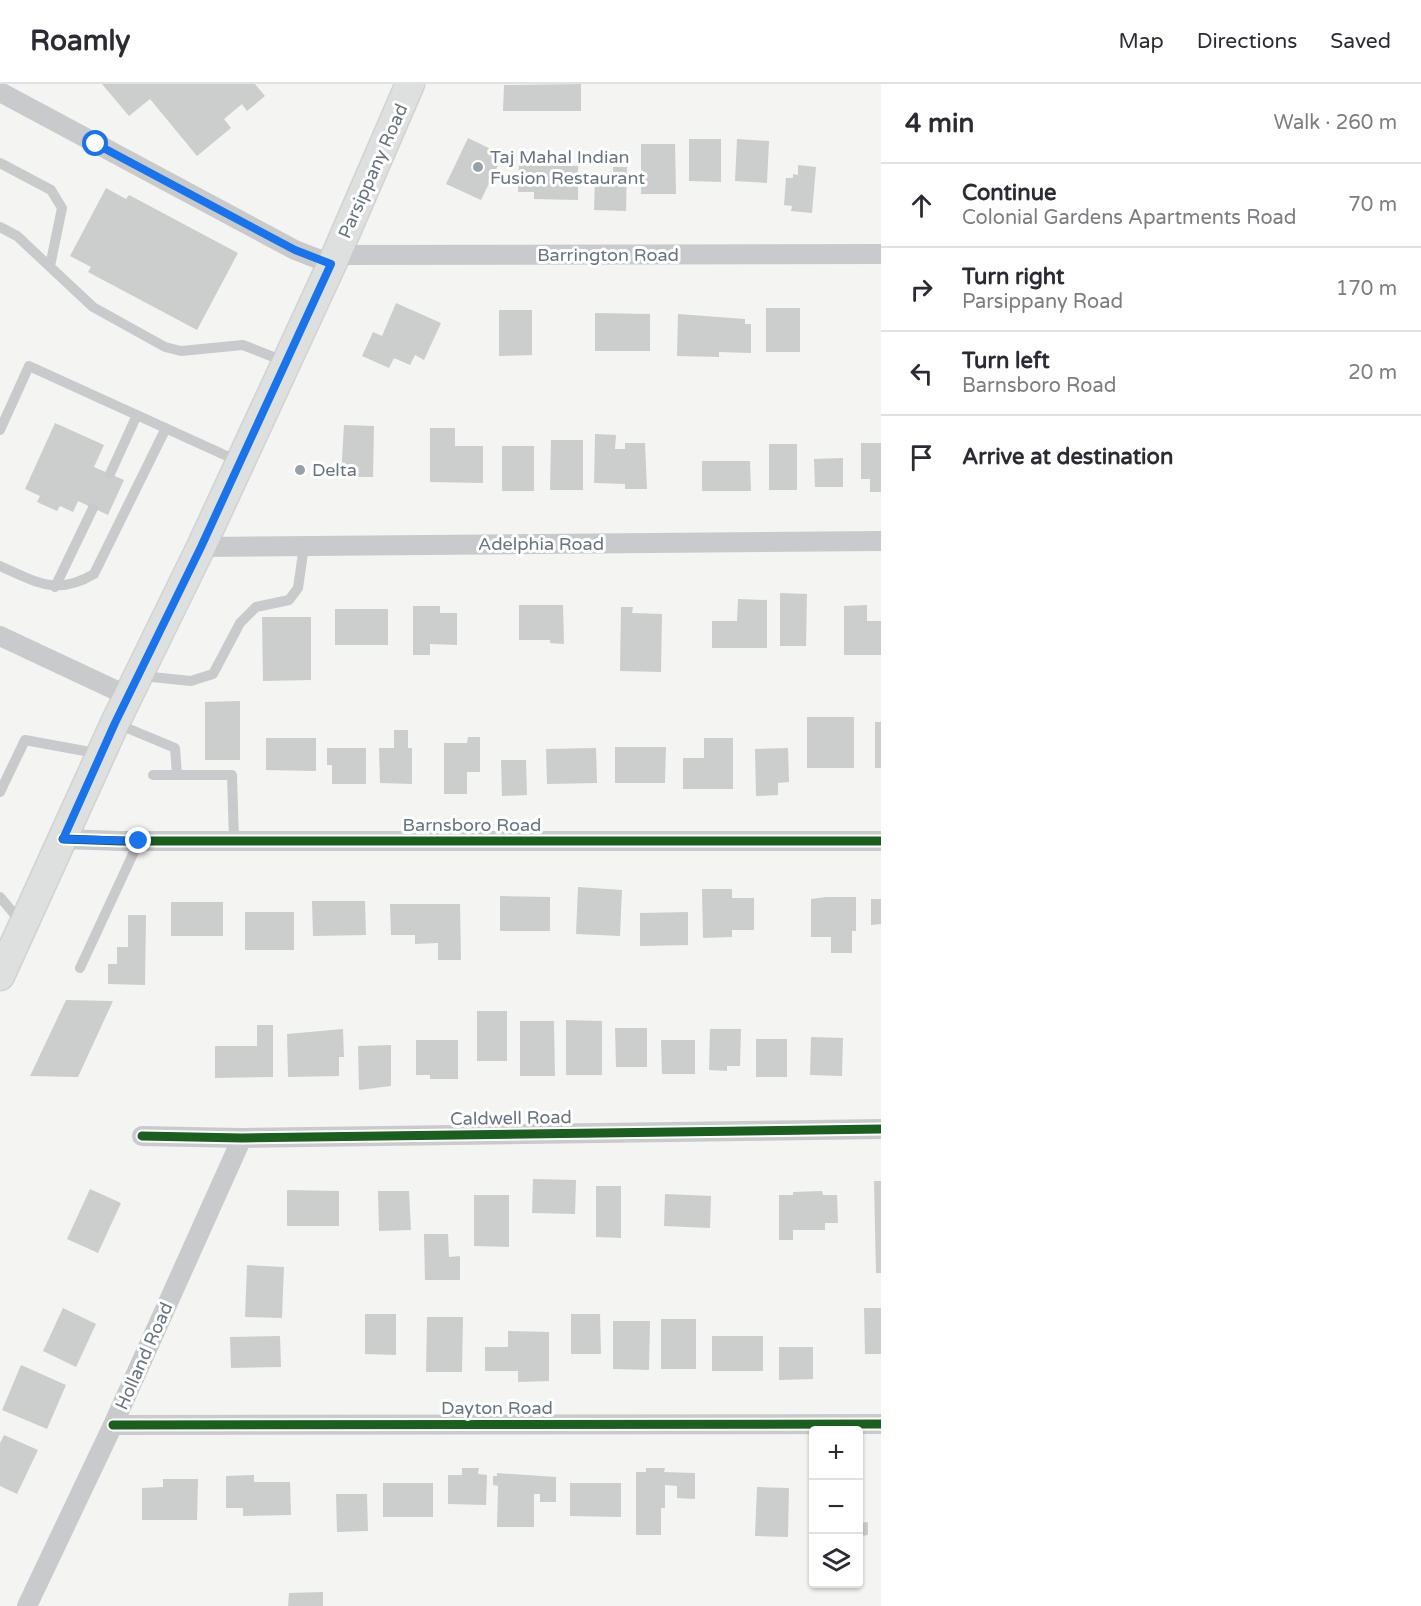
<!DOCTYPE html>
<html lang="en">
<head>
<meta charset="utf-8">
<style>
  body { margin:0; font-family:"Varela Round",sans-serif; background:#f2f2f3; color:#2b2b33 }
  .controls { position:absolute; right:18px; bottom:18px; display:grid; overflow:hidden; border-radius:6px; box-shadow:0 2px 4px #0004 }
  .controls button { width:54px; height:54px; display:grid; place-items:center; padding:0; border:0; border-bottom:2px solid #e1e1e2; background:#fff; color:#2b2b33; font:30px sans-serif }
  .stop { position:absolute; width:18px; height:18px; margin:-14px; border:4px solid #1a73e8; border-radius:50%; background:#fff }
  .stop.end { background:#1a73e8; border-color:#fff; box-shadow:0 2px 6px #0008 }
  .list { margin:0; padding:0; list-style:none }
  h2 { display:flex; justify-content:space-between; align-items:center; height:78px; margin:0; padding:0 24px; font-size:26px }
  h2 small { font-size:20px; font-weight:400; color:#7c7c81 }
  .list li { display:grid; grid-template-columns:39px 1fr auto; gap:18px; align-items:center; box-sizing:border-box; height:84px; padding:0 24px; border-top:2px solid #e1e1e2 }
  .list b { display:block; font-size:22px; white-space:nowrap }
  .list p { margin:0; font-size:20px; white-space:nowrap; color:#7c7c81 }
  .list em { font-size:20px; font-style:normal; color:#7c7c81 }
  .icon { flex:none; width:33px; height:33px; fill:none; stroke:currentColor; stroke-width:2; stroke-linecap:round; stroke-linejoin:round }
  .map { position:relative; flex:none; width:881px; height:1522px; overflow:hidden }
  header { display:flex; align-items:center; gap:36px; box-sizing:border-box; height:84px; padding:0 30px; background:#fff; border-bottom:2px solid #e1e1e2 }
  header strong { font-size:28px }
  nav { display:flex; gap:33px; margin-inline-start:auto; font-size:21px }
  main { display:flex }
  aside { flex:1; background:#fff }
  .map>svg:first-child { display:block }
  .building { fill:#cccdcd }
  .lines { fill:none; stroke-linecap:round; stroke-linejoin:round }
  .secondary-casing { stroke:#d1d2d2; stroke-width:31 }
  .lane { stroke:#c9cacb; stroke-width:10 }
  .street { stroke:#c9cacb; stroke-width:20 }
  .secondary { stroke:#dedfdf; stroke-width:28 }
  .cycleway-casing { stroke:#fff; stroke-width:13 }
  .cycleway { stroke:#1b5e20; stroke-width:9 }
  .route { stroke:#1a73e8; stroke-width:8 }
  .poi-dot { fill:#99a1a8; stroke:#fff; stroke-width:2 }
  .labels { text-anchor:middle; stroke-width:6; stroke-linejoin:round; paint-order:stroke }
  .poi-label { font-size:18px; fill:#687480; stroke:#fff; text-anchor:start }
  .street-label { font-size:18px; fill:#687480; stroke:#fff }
</style>
</head>
<body>
<header>
<strong>Roamly</strong>
<nav><a>Map</a><a>Directions</a><a>Saved</a></nav>
</header>
<main>
<div class="map">
<svg width="881" height="1522" viewBox="0 0 881 1522">
  <rect width="100%" height="100%" fill="#f4f4f3"/>
  <path class="building" d="M102,0H255L265,12L247,27L242,20L224,35L231,44L197,72L150,15L129,32Z
    M581,0V27H503L504,1Z
    M468,54L503,71L481,116L446,100Z
    M689,55H721V98L689,97Z
    M737,55L769,57L767,99L735,97Z
    M641,60H675L676,110H641Z
    M519,81L578,82V116L534,115V108H518Z
    M798,81L816,83L812,129L791,127L792,122L784,121L786,94H793V90L798,91Z
    M613,83H627L626,127L594,126L595,94H613Z
    M106,104L126,115L129,111L238,169L197,246L88,188L91,183L70,172Z
    M396,219L441,239L424,276L415,271L410,281L394,274L389,284L362,272L373,248L382,252Z
    M766,224H800V268H766Z
    M499,226H532V271L499,272Z
    M595,229L650,230V267H595Z
    M678,230L745,235V240H751V269L719,268V273L677,272Z
    M55,339L104,361L94,383L124,396L108,431L78,417L73,428L60,422L57,427L37,418L40,412L25,405Z
    M344,341L374,342L373,393H341Z
    M430,344H455V362H483V399L430,398Z
    M595,350L616,351L615,365H625V359H645L647,405H625V400L594,399Z
    M551,356H583V406H550Z
    M861,359H881V408H870V395H861Z
    M769,360H797V406H769Z
    M502,362H534V407H502Z
    M843,374V403H815L814,375Z
    M702,377H750L751,407H702Z
    M780,509L807,510L806,562H780Z
    M738,515L767,516V564H712V537H737Z
    M519,521H563L564,560L550,559V556H519Z
    M867,521V537H881V571H844V522Z
    M413,522H440V529H457V561L430,560V571H413Z
    M621,523H633L632,529L662,530L661,588L620,587Z
    M335,525H388V561H335Z
    M262,533H311V596L263,597Z
    M240,617V676H205V618Z
    M807,633H854V684H807Z
    M875,638H881V684H875Z
    M394,646H408V664H412V700L380,699L379,664H394Z
    M468,653H480V688H467V710H444V659H467Z
    M266,654H316V687L266,686Z
    M704,654H733V705H683V674H704Z
    M615,663H666L665,699H615Z
    M327,664H366V700H332V681H327Z
    M596,664L597,699L547,700L546,665Z
    M788,664L789,698L778,699V711L756,712L755,665Z
    M501,676H526L527,711L502,712Z
    M578,803L622,806L620,852L576,850Z
    M702,805H732V814H754V846H732V853L703,854Z
    M500,812L550,813V847H500Z
    M826,813H856V847H852V869H831V853H811V815Z
    M871,815H881V840L871,841Z
    M312,817H365L366,851L313,852Z
    M171,818H223V852H171Z
    M390,820H460L461,876H438V859L415,860V851H391Z
    M245,828H294V866H245Z
    M688,828V861L640,862V829Z
    M128,831H146L145,901L108,900V880H117V863H128Z
    M66,916L113,917L78,993L30,992Z
    M477,927H507V977H477Z
    M566,936L602,937V991H566Z
    M520,937H554L555,992H520Z
    M257,941H273V993L215,994V962H257Z
    M615,944H647V983H616Z
    M343,945L344,973H339V992L288,993L287,950Z
    M710,945H741L740,982H727V987L709,986Z
    M811,953L843,954L842,992L810,991Z
    M756,955H787V993H756Z
    M416,956H458V995H430V991H416Z
    M661,956H695V990H662Z
    M391,961V1002L359,1006L358,962Z
    M533,1095L576,1096L575,1130L532,1129Z
    M874,1097H881V1189H876Z
    M596,1102H621V1154L596,1153Z
    M90,1105L121,1119L98,1169L67,1155Z
    M287,1106L339,1107V1142H287Z
    M378,1107H409L411,1146L379,1147Z
    M822,1107L823,1111H837L838,1139H825V1146H793V1156H779V1111H793V1108Z
    M665,1110L711,1112L710,1144L664,1142Z
    M474,1111H509V1163L474,1162Z
    M424,1150H448L449,1173L460,1172V1196H425Z
    M247,1181L284,1183L282,1234L245,1233Z
    M63,1224L96,1240L76,1283L43,1267Z
    M864,1224H881V1270H865Z
    M365,1230H396V1271L365,1270Z
    M571,1230H600L601,1270H571Z
    M427,1233H463L462,1288H426Z
    M661,1235H696V1285H661Z
    M613,1237H650L649,1286L613,1285Z
    M508,1247L549,1248V1297L518,1298V1287H485V1263H508Z
    M280,1252L281,1283L231,1284L230,1253Z
    M712,1252H763V1287H712Z
    M779,1263H813V1295L779,1296Z
    M21,1281L66,1301L47,1345L2,1326Z
    M4,1351L38,1366L17,1410L0,1402V1359Z
    M462,1384H479L478,1390L487,1391L486,1421L448,1420V1391H462Z
    M646,1384H665L664,1388L695,1389V1415L677,1414V1402L665,1401V1424H661V1451H636V1388H646Z
    M497,1389L556,1393V1418H540V1410H534V1443H497L498,1402L493,1401V1392H497Z
    M254,1391V1398H290L291,1431L243,1432V1424H226V1392Z
    M163,1395H198L197,1436H142V1404L163,1403Z
    M383,1399H433V1433H383Z
    M570,1399H621V1433L570,1432Z
    M757,1403L789,1404L788,1453L755,1452Z
    M336,1410H367L368,1447L337,1448Z
    M868,1438V1451L861,1452V1469H858V1439Z
    M323,1508V1522H288L289,1509Z"/>
  <g class="lines">
    <g class="secondary-casing">
      <path id="secondary" d="M0,892L115,639L201,463L336,171L410,0"/>
    </g>
    <path class="lane" d="M0,79L51,106L62,124L50,182
      M0,143L17,152L93,223L165,263L181,267L243,261L286,278
      M0,346L29,282L240,378
      M110,390L137,331
      M0,482C36,498 57,512 94,490L166,344
      M55,503L93,424
      M142,592L191,597L213,590L240,539L256,523L289,516L298,504L304,462
      M115,639L175,664L177,691H232L234,757
      M153,691H177
      M0,708L25,656L101,670
      M0,813L21,838
      M80,884L139,757"/>
    <path class="street" d="M0,8L295,166L331,180
      M336,171L881,170
      M201,463L881,457
      M0,552L128,612
      M63,755L121,757H881
      M142,1052L242,1054L881,1045
      M113,1341L881,1340
      M27,1522L113,1341L242,1054"/>
    <use href="#secondary" class="secondary"/>
    <g class="cycleway-casing">
      <path id="cycleway" d="M63,755L121,757H881
        M142,1052L242,1054L881,1045
        M113,1341L881,1340"/>
    </g>
    <use href="#cycleway" class="cycleway"/>
  </g>
  <g class="lines">
    <path class="route" d="M96,60L295,166L331,180L201,463L115,639L63,755L139,757"/>
  </g>
  <g class="poi-dot">
    <circle cx="478" cy="83" r="6"/>
    <circle cx="300" cy="386" r="6"/>
  </g>
  <g class="labels">
    <g class="poi-label">
      <text x="490" y="79">Taj Mahal Indian<tspan x="490" dy="21">Fusion Restaurant</tspan></text>
      <text x="312" y="392">Delta</text>
    </g>
    <g class="street-label">
      <text transform="translate(373 87) rotate(-66)" y="6">Parsippany Road</text>
      <text x="608" y="177">Barrington Road</text>
      <text x="541" y="466">Adelphia Road</text>
      <text x="472" y="747">Barnsboro Road</text>
      <text transform="translate(511 1034) rotate(-1)" y="6">Caldwell Road</text>
      <text transform="translate(144 1272) rotate(-66)" y="6">Holland Road</text>
      <text x="497" y="1330">Dayton Road</text>
    </g>
  </g>
</svg>
<div class="controls">
<button>+</button>
<button>−</button>
<button><svg class="icon" aria-label="layers" viewBox="0 0 24 24"><path d="M12 4l9 5-9 5-9-5zM3 14l9 5 9-5"/></svg></button>
</div>
<div class="stop" style="left:96px;top:60px"></div>
<div class="stop end" style="left:139px;top:757px"></div>
</div>
<aside>
<h2>4 min<small>Walk · 260 m</small></h2>
<ul class="list">
<li><svg class="icon" aria-label="ahead" viewBox="0 0 24 24"><path d="M12 20V5M6 11l6-6 6 6"/></svg><div><b>Continue</b><p>Colonial Gardens Apartments Road</p></div><em>70 m</em></li>
<li><svg class="icon" aria-label="right" viewBox="0 0 24 24"><path d="M7 20v-9h11M14 6l5 5-5 5"/></svg><div><b>Turn right</b><p>Parsippany Road</p></div><em>170 m</em></li>
<li><svg class="icon" aria-label="left" viewBox="0 0 24 24"><path d="M17 20v-9H6M10 6l-5 5 5 5"/></svg><div><b>Turn left</b><p>Barnsboro Road</p></div><em>20 m</em></li>
<li><svg class="icon" aria-label="arrive" viewBox="0 0 24 24"><path d="M6 21V4h12l-3 4 3 4H6"/></svg><div><b>Arrive at destination</b></div></li>
</ul>
</aside>
</main>
</body>
</html>
